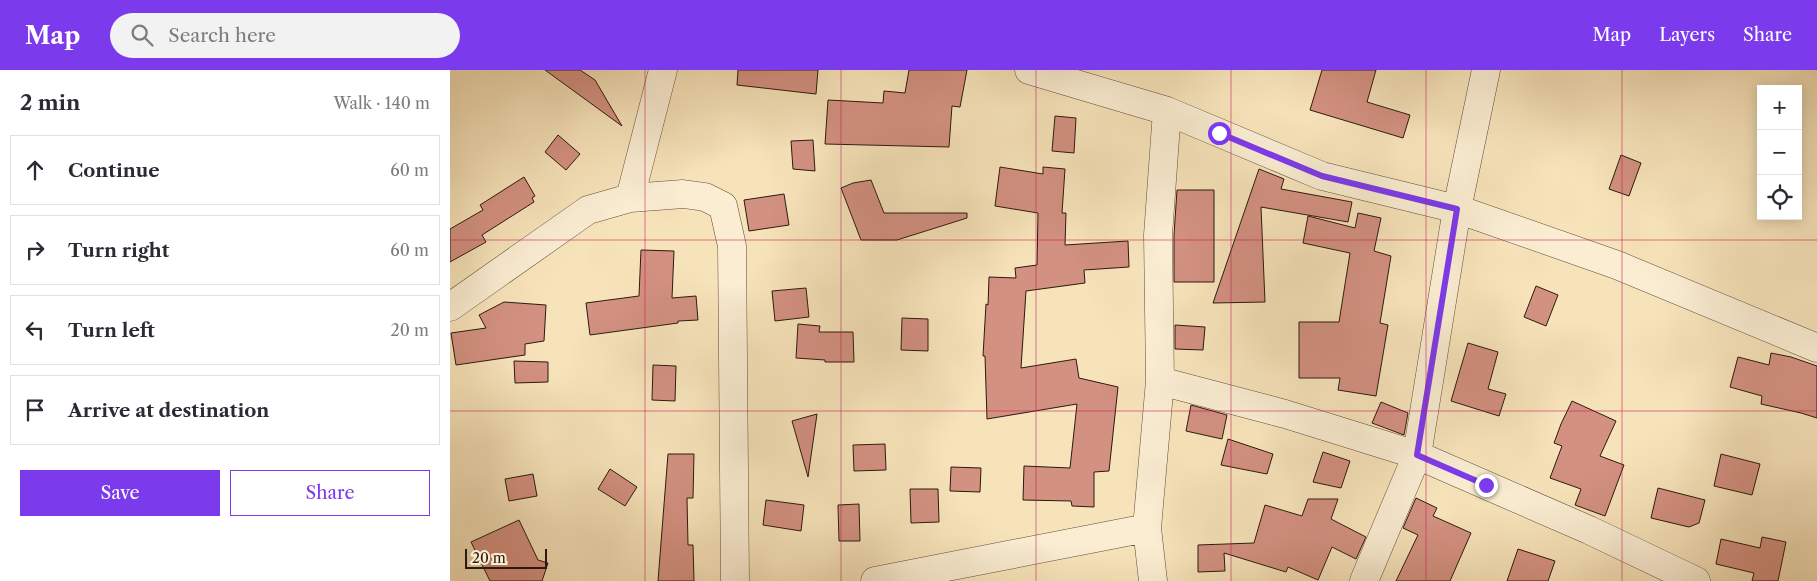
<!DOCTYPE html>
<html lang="en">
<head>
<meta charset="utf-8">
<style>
  body { margin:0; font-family:"Libre Caslon Text",serif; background:#f2f2f3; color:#2b2b33 }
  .controls { position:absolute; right:15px; top:15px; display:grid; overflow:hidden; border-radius:0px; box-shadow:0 2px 12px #0003 }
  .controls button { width:45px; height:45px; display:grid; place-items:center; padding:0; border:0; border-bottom:1px solid #e1e1e2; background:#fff; color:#2b2b33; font:25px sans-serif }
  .scale { position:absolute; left:15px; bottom:12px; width:82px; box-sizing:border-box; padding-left:5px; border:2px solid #2d190e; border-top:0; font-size:14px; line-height:18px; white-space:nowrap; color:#2d190e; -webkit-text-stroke:4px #faedd2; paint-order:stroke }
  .stop { position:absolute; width:15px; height:15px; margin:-11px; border:4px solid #7c3aed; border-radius:50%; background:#fff }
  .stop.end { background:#7c3aed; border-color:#fff; box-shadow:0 1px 5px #0008 }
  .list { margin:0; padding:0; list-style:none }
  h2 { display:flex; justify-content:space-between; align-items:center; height:65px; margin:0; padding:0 20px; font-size:21px }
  h2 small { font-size:16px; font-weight:400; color:#7c7c81 }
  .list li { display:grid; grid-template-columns:32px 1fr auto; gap:15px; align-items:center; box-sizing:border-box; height:70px; margin:0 10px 10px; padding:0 10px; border:1px solid #e1e1e2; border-radius:0px }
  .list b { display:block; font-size:19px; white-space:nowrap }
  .list em { font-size:16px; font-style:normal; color:#7c7c81 }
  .actions { display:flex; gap:10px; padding:15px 20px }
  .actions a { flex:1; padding:11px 0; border:1px solid #7c3aed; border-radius:0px; text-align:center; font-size:18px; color:#7c3aed }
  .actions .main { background:#7c3aed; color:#fff }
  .icon { flex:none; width:28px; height:28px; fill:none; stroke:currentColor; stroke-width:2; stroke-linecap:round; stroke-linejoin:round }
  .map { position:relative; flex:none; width:1367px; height:511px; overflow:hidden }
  header { display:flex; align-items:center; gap:30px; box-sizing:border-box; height:70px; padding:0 25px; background:#7c3aed; color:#fff }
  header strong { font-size:24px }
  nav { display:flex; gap:28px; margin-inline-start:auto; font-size:18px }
  .search { width:350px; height:45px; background:#f2f2f3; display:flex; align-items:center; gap:12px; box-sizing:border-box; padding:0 18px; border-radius:28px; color:#7c7c81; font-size:19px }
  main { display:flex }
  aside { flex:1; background:#fff }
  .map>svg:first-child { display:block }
  .building { fill:#d39181; stroke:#2d190e }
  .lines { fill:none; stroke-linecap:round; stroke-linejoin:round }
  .minor-casing { stroke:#604c39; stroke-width:29 }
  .minor { stroke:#faedd2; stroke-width:28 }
  .route { stroke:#7c3aed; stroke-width:6 }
  .grid { fill:none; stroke:#c2185b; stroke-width:1; stroke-opacity:0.55 }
</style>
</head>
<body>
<header>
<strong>Map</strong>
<div class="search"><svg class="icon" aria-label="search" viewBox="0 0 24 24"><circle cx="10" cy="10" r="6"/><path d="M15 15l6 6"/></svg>Search here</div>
<nav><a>Map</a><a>Layers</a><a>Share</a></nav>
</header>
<main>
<aside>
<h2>2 min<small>Walk · 140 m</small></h2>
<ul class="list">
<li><svg class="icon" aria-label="ahead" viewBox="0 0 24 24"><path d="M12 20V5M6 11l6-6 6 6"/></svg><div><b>Continue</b></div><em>60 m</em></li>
<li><svg class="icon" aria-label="right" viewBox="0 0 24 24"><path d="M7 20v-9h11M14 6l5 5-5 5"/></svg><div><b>Turn right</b></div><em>60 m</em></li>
<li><svg class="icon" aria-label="left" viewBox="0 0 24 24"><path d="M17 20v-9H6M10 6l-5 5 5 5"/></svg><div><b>Turn left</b></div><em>20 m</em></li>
<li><svg class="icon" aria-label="arrive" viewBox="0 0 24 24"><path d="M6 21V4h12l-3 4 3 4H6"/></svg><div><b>Arrive at destination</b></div></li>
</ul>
<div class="actions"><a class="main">Save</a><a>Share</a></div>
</aside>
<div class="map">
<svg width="1367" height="511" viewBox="0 0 1367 511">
  <rect width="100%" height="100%" fill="#f7e3ba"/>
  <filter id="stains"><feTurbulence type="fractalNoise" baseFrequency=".004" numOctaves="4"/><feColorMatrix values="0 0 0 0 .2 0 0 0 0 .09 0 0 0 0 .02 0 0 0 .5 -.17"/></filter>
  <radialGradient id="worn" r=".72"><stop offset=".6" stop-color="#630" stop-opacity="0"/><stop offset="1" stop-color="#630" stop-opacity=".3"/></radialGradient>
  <path class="building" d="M95,0H130L145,10L172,56Z
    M288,0H368L366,24L287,15Z
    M459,0H517L510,37L502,36L499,77L375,74L378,30L433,33L434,21L455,23Z
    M872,0H926L917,32L960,45L953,68L860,40Z
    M605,46L626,48L624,83L602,81Z
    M108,65L130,84L116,100L95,82Z
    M363,70L365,101L343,99L341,71Z
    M1171,85L1191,93L1179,126L1159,119Z
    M550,97L593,104V97L615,99L612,143H616L615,175L678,171L679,197L634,200L635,213L576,221L571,298L626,289L629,308L668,317L659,401L644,402V437L622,436L621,431L573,430L574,396L620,398L627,334L537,349L535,286H533L536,234L538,235L539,207L566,208L565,198L587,195L588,143L545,136Z
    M809,99L834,109L831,119L902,132L898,152L811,137L815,232L763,233Z
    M74,107L85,126L82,128L84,132L32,165L36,172L0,192V159L33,140L30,135Z
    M421,110L434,143H517V148L447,170H411L391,118L403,113Z
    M727,120H764V212H724V165Z
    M334,124L339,155L299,161L294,130Z
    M908,143L931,148L924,181L941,186L930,253L938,255L926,326L888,320L890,308H849V252H889L900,183L853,173L858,146L905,158Z
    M191,180L224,181L222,228L246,226L248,250L228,251V253L140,265L136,233L189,226Z
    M1086,216L1108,225L1096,256L1074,247Z
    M356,218L359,247L325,251L322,221Z
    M54,232L96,235L94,271L75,274V285L6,295L1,263L36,258L29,245Z
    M452,248L478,249V281L451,280Z
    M348,254L370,256L369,262H403L404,292H375V290L346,288Z
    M725,255L755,257L753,280L725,279Z
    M1018,273L1048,282L1038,319L1056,324L1049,346L1001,331Z
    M1321,283L1341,287L1367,296V348L1351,343L1311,334L1312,326L1280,317L1288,287L1319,295Z
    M64,291L98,292V312L65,313Z
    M203,295L226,296L225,331L202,330Z
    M1122,331L1166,351L1150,386L1174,395L1155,446L1125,435L1131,419L1100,408L1112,376L1104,373L1111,354Z
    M931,332L958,343L954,365L922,353Z
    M741,335L777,345L772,369L736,361Z
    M367,344L358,407L342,351Z
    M778,369L823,384L817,404L771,395Z
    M435,374L436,400L404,401L403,375Z
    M873,382L900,391L891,418L863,412Z
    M218,384H244L243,428H237L238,475H243L244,511H208Z
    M1271,384L1310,394L1302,425L1264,416Z
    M501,397L531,398L530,422L500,421Z
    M160,399L187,417L175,436L148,419Z
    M83,404L87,426L59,431L55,409Z
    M1208,418L1255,430L1249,453L1239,457L1201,448Z
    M460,419H488L489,452L461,453Z
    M966,428L987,438L983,446L1021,463L1000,511H946L968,465L953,458Z
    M858,429H888L881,449L916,467L906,489L882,477L868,510L838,497L836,502L774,483L775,501L748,502V475L804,473L815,435L852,446Z
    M316,430L354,435L351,461L313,455Z
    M409,434L410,471H389L388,435Z
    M69,450L88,490L98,493L92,511H40L21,472Z
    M1312,467L1336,472L1328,511H1302L1304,503L1266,494L1271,469L1310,478Z
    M1068,479L1105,491L1098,511H1057Z"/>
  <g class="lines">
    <g class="minor-casing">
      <path id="minor" d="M579,0L717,41L872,106L1007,139L1167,195L1367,278
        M180,128L213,0
        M0,237L138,140L180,128L233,124L255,127L273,136L282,176L285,511
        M710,311L835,344L967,385L1139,460L1246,511
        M425,511L697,458
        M703,511L697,458L710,311L708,165L717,41
        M914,511L967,385L1007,139L1036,0"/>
    </g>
    <use href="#minor" class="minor"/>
  </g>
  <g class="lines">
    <path class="route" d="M769,63L872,106L1007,139L967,385L1036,415"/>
  </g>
  <path class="grid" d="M195,0V511M391,0V511M586,0V511M781,0V511M976,0V511M1172,0V511M0,170H1367M0,341H1367"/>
  <rect width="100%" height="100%" filter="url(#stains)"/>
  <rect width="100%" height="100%" fill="url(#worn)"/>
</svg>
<div class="controls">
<button>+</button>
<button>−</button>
<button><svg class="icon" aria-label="locate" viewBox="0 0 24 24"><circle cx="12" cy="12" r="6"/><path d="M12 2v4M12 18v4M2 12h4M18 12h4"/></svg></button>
</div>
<div class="scale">20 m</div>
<div class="stop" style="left:769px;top:63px"></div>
<div class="stop end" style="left:1036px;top:415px"></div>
</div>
</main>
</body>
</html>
